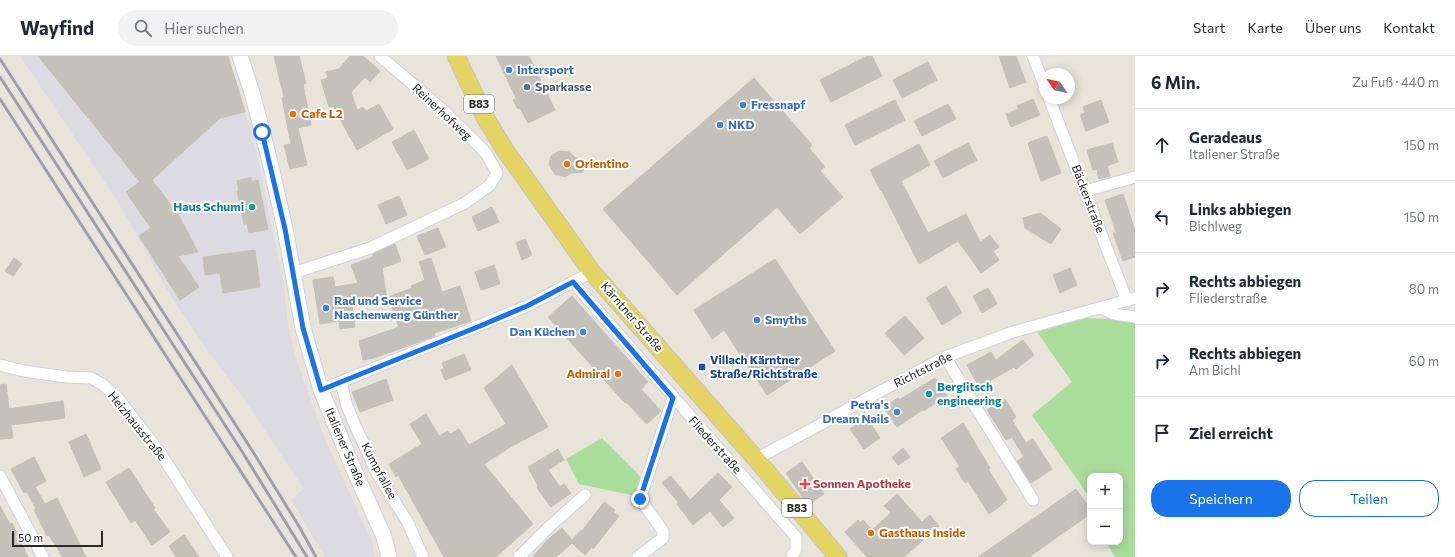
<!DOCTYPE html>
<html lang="de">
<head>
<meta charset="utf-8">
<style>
  body { margin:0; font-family:Commissioner,sans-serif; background:#f2f2f3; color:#1f2937 }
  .controls { position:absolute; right:12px; bottom:12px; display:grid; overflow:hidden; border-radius:8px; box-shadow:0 2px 10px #0003 }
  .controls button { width:36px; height:36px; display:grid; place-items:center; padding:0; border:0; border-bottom:1px solid #e0e1e3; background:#fff; color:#1f2937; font:20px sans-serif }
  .compass { position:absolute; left:1039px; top:12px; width:36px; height:36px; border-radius:50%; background:#fff; box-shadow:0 2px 10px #0003; rotate:304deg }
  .scale { position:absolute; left:12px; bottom:10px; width:91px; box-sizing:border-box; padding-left:4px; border:2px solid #282828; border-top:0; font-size:11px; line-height:14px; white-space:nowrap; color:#282828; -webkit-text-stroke:3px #fff; paint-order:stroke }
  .stop { position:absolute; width:12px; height:12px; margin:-9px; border:3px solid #1a73e8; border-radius:50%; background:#fff }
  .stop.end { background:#1a73e8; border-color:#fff; box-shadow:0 1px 4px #0008 }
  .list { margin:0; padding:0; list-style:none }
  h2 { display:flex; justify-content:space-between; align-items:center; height:52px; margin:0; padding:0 16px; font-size:17px }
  h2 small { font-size:13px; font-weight:400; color:#747a83 }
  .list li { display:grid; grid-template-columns:26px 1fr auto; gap:12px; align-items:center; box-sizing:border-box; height:72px; padding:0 16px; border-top:1px solid #e0e1e3 }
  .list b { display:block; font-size:15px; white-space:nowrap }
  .list p { margin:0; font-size:13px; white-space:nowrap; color:#747a83 }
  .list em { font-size:13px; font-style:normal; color:#747a83 }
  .actions { display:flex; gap:8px; padding:12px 16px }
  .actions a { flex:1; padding:9px 0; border:1px solid #1a73e8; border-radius:16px; text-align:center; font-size:14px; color:#1a73e8 }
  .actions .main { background:#1a73e8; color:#fff }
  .icon { flex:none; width:22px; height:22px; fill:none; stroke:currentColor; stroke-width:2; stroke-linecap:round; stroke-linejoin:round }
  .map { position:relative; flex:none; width:1135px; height:501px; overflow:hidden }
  header { display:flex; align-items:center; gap:24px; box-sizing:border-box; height:56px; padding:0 20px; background:#fff; border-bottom:1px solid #e0e1e3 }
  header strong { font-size:19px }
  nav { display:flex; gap:22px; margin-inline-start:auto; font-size:14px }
  .search { width:280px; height:36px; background:#f2f2f3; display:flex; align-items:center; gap:10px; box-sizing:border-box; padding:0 14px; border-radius:22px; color:#747a83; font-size:15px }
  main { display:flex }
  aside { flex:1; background:#fff }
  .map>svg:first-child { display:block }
  .industrial { fill:#dddbe2 }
  .green { fill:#aadc9b }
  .building { fill:#c4c1ba; stroke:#c4c0b4 }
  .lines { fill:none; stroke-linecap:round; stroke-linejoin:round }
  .street-casing { stroke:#d0d1e0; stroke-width:13 }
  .secondary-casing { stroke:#d0d1e0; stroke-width:17 }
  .primary-casing { stroke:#c3c3c3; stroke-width:19 }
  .street { stroke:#fff; stroke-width:11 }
  .secondary { stroke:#fff; stroke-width:15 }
  .primary { stroke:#e4d464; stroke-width:17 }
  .rail { stroke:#9e9eb1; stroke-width:3 }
  .route { stroke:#1a73e8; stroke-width:5 }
  .shop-dot { fill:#3f7fe0; stroke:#fff; stroke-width:1.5 }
  .service-dot { fill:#5c6f8a; stroke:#fff; stroke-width:1.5 }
  .food-dot { fill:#e8710a; stroke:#fff; stroke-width:1.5 }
  .culture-dot { fill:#0f9aa8; stroke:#fff; stroke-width:1.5 }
  .transit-dot { fill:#1a4fb4; stroke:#fff; stroke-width:1.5 }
  .health-dot { fill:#e0444e; stroke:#fff; stroke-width:1.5 }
  .labels { text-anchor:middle; stroke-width:4; stroke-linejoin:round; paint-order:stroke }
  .shield { fill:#fff; stroke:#686868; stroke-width:1 }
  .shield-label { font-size:11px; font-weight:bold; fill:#282828 }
  .shop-label { font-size:12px; font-weight:bold; fill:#366cbe; stroke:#fff; text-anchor:start }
  .service-label { font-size:12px; font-weight:bold; fill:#4e5e75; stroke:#fff; text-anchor:start }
  .street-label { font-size:12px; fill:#282828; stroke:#fff }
  .food-label { font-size:12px; font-weight:bold; fill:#c56008; stroke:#fff; text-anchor:start }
  .culture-label { font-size:12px; font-weight:bold; fill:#0d838f; stroke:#fff; text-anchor:end }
  .transit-label { font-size:12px; font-weight:bold; fill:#164399; stroke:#fff; text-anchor:start }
  .health-label { font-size:12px; font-weight:bold; fill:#be3a42; stroke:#fff; text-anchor:start }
</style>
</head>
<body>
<header>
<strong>Wayfind</strong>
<div class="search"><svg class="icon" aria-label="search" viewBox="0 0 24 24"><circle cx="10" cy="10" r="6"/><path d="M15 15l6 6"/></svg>Hier suchen</div>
<nav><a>Start</a><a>Karte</a><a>Über uns</a><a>Kontakt</a></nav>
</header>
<main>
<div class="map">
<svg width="1135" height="501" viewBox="0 0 1135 501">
  <rect width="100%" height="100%" fill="#e9e4da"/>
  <path class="industrial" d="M20,0H228L255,90L283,225L288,269L295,299L322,376L373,488L374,501H325L291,444L304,433L244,343L210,298L170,239L118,146Z"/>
  <path class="green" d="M1082,262L1120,263L1135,265V501H1115L1106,486H1120V420H1090V442L1032,359L1072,326L1037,276Z
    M602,382L642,422L636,440L579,428L566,403Z"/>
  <path class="building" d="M38,0H228L245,56L220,62L152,124L179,160L198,196L178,200L199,231L180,244L139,180L151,172L126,136L140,126Z
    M274,0H299L306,27L303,28L311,69L298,72L307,109L290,113L284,89L291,88L282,42L284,41Z
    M350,0H363L380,15L370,26L365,21L351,36L357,54L363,51L366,55L379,48L393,73L357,94L333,50L329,51L321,24L328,22L326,16L339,13Z
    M496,0H529L555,54L528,67L520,52L518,53L513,44L516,42Z
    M867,0H872L882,20L831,46L820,24Z
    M999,0H1016L1026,26L1010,32Z
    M928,6L937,24L902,42L893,24Z
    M754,22L812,89L809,92L825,111L820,115L843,141L800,178L777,151L677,239L603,153Z
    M1033,43L1040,59L1011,71L1006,58L1019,53L1017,50Z
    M895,44L905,64L855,89L845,69Z
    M1101,44L1109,66L1086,75L1080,59L1085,57L1083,51Z
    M948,48L956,63L922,80L914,65Z
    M414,74L429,103L407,114L392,86Z
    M1047,80L1061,117L1041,125L1028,87Z
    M968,87L977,104L943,122L934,105Z
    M1112,87L1118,106L1107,110L1110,120L1099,123L1097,113L1093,114L1087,94Z
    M919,88L930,109L901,125L928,177L966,158L980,186L990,179L999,191L993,195L999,204L981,217L958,185L919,208L882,135H881L870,114Z
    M559,95L569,96L575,101L585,106L583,116L571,117L565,121L555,118L549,109L551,100Z
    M251,121L252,126L258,124L268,173L249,177L247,168H244L237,135H239L237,125Z
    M1123,138L1135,174V201L1123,205L1113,177L1116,176L1105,144Z
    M399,140L407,159L386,168L378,149Z
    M492,151L499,166L478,175L472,161Z
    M1040,157L1061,173L1051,188L1025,172L1023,162Z
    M438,172L446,191L425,199L417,180Z
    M525,183L532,199L522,204L516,187Z
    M395,188L401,205L382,212L387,244L352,250L355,271L340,273L339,265L320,268L313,224L333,221L335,231L358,227L351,209L373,201V198Z
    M255,194L260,231L223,237L220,217L205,219L203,201Z
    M14,202L22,208L13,220L5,215Z
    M431,202L442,236L460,230L471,265L434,277L435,280L419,286L374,302L363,304L359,285L399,271L388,241L412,232L411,230L425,224L419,206Z
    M775,203L835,295L767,339L724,274L712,283L694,254Z
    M494,209L500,228L481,234L475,216Z
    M1070,212L1077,229L1060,237L1053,219Z
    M946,230L962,257L942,269L926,242Z
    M988,232L997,248L982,257L973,240Z
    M572,240L648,326L641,333L661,355L647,368L626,346L625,347L548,261Z
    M905,260L924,282L904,299L885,277Z
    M1023,284L1034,299L1016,313L1014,311L979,331L967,309L991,296L996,304Z
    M464,298L471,314L445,324L441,314L444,313L442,307Z
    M512,309L548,371L512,390L484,408L533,468L496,501H444L398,419L396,421L389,408L422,388L410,368L426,358L439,380L448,375L450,378L459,373L469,389L506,368L484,332Z
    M935,322L947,340L923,355L922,354L897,371L884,351L898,342L899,344Z
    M386,323L393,344L360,356L352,336Z
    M6,328L9,353L63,345L65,362L11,369L13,382L0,383V329Z
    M1005,343L1016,361L1012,364L1026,387L1033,383L1052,413L1031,427L1017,405L1024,401L1012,381L1006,384L987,354Z
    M867,362L880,382L864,393L850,373Z
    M963,367L990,412L988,413L1007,444L1002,447L1003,448L989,458L968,425L965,427L956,413L960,411L941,382Z
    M86,378L101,413L84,421L69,386Z
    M903,392L910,401L898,409L892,401Z
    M558,393L564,404L548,414L560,431L564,428L571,437L551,451L537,432L538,430L528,411Z
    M34,401L46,425L35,431L45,448L57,442L86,501H62L55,487H54L49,479L47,480L34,454L36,453L27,436L24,437L11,413Z
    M802,406L824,438L808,449L786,417Z
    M129,412L155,452L153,453L170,476L152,489L135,464L131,467L106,426Z
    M718,417L732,431L719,444L734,462L723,471L710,455L693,469L677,448L679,447L662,427L671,420L690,444Z
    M1076,433L1090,453V458L1029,501H978Z
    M897,438L922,466L930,459L939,470L904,501H867L845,476L858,464L860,467L863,464L872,474L891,457L884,450Z
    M604,446L615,454L613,456L619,460L593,493L592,491L585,499L572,487L556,501H533L546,485L562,472L572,484L581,474L582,475Z
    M0,450L10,468L12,467L28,501H0Z
    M184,479L191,489L199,501H176L169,490Z"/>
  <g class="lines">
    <g class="street-casing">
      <path id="street" d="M1033,0L1045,31
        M1049,42L1127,245
        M1085,135L1135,121
        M293,217L370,192L465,147L490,129L497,117L486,97L445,56L380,0
        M573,226L796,481V493L792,501
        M1101,252L1114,258L1135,261
        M945,301L1033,444
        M0,309L24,315L66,321L91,322L102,328L118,342L159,395L227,501
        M341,326L347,350L354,367L377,417L408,467L423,501
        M321,334L527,250L592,216
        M756,403L823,367L864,344L945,301L1013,276L1135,242
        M0,420L43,501
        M519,501L549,471L585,439
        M638,501L663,482V475L640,443L673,342"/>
    </g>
    <g class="secondary-casing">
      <path id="secondary" d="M240,0L253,40L270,106L285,173L303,272L321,334L351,407L384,481L389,501"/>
    </g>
    <g class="primary-casing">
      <path id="primary" d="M456,0L486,63L505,94L592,216L756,403L838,501"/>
    </g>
    <use href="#street" class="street"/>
    <use href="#secondary" class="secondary"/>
    <use href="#primary" class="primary"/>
    <path class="rail" d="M0,3L255,399L300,472L316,501
      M0,21L243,397L307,501
      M0,43L296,501"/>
  </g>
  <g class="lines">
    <path class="route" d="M262,76L285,173L303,272L321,334L480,270L527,250L573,226L673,342L640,443"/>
  </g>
  <g class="shop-dot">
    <circle cx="509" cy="14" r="4"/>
    <circle cx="743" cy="49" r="4"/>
    <circle cx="720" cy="69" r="4"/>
    <circle cx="326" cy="252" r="4"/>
    <circle cx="757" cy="264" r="4"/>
    <circle cx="583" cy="276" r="4"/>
    <circle cx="897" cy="356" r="4"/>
  </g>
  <circle class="service-dot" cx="527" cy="31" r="4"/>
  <g class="food-dot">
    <circle cx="293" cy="58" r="4"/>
    <circle cx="567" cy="108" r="4"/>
    <circle cx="618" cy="318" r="4"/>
    <circle cx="871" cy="477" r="4"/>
  </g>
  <g class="culture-dot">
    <circle cx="252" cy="151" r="4"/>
    <circle cx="929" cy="338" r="4"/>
  </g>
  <rect class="transit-dot" x="698" y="307" width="8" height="8" rx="2"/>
  <path class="health-dot" d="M803 422h4v4h4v4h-4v4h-4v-4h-4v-4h4z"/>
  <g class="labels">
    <g class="shield">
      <rect x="464" y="39" width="30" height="18" rx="3"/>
      <rect x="782" y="443" width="30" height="18" rx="3"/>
    </g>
    <g class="shield-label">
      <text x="479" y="52">B83</text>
      <text x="797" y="456">B83</text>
    </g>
    <g class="shop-label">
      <text x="517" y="18">Intersport</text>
      <text x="751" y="53">Fressnapf</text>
      <text x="728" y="73">NKD</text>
      <text x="334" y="249">Rad und Service<tspan x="334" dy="14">Naschenweng Günther</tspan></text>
      <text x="765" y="268">Smyths</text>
      <text x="575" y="280" text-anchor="end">Dan Küchen</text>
      <text x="889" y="353" text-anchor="end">Petra's<tspan x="889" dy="14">Dream Nails</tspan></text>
    </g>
    <g class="service-label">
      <text x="535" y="35">Sparkasse</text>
    </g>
    <g class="street-label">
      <text transform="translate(442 56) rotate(43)" y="4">Reinerhofweg</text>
      <text transform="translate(1088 143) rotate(69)" y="4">Bäckerstraße</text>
      <text transform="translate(632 261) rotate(49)" y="4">Kärntner Straße</text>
      <text transform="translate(923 314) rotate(-27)" y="4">Richtstraße</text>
      <text transform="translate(137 370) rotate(51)" y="4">Heizhausstraße</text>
      <text transform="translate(715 389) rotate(48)" y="4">Fliederstraße</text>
      <text transform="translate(345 391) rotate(67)" y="4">Italiener Straße</text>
      <text transform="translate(379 415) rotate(62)" y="4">Kumpfallee</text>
    </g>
    <g class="food-label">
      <text x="301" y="62">Cafe L2</text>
      <text x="575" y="112">Orientino</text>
      <text x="610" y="322" text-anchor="end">Admiral</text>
      <text x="879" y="481">Gasthaus Inside</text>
    </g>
    <g class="culture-label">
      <text x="244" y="155">Haus Schumi</text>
      <text x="937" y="335" text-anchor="start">Berglitsch<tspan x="937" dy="14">engineering</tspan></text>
    </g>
    <g class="transit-label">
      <text x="710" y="308">Villach Kärntner<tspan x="710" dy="14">Straße/Richtstraße</tspan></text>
    </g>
    <g class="health-label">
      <text x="813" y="432">Sonnen Apotheke</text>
    </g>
  </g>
</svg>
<div class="controls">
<button>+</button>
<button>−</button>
</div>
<svg class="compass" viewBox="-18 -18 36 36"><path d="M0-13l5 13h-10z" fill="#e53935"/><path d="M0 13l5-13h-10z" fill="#747a83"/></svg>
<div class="scale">50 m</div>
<div class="stop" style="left:262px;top:76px"></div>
<div class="stop end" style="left:640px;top:443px"></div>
</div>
<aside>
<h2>6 Min.<small>Zu Fuß · 440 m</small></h2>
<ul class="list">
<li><svg class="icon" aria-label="ahead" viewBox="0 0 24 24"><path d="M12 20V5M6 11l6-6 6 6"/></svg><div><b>Geradeaus</b><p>Italiener Straße</p></div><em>150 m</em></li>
<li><svg class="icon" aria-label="left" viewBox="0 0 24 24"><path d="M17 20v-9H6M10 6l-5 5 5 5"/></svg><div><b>Links abbiegen</b><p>Bichlweg</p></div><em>150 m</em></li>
<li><svg class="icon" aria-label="right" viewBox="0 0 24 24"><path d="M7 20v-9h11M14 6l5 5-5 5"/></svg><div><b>Rechts abbiegen</b><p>Fliederstraße</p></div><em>80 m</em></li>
<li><svg class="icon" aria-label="right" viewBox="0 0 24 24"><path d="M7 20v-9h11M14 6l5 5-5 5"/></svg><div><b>Rechts abbiegen</b><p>Am Bichl</p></div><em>60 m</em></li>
<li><svg class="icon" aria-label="arrive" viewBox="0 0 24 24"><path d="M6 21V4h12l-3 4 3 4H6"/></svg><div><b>Ziel erreicht</b></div></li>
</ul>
<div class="actions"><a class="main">Speichern</a><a>Teilen</a></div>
</aside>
</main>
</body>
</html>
